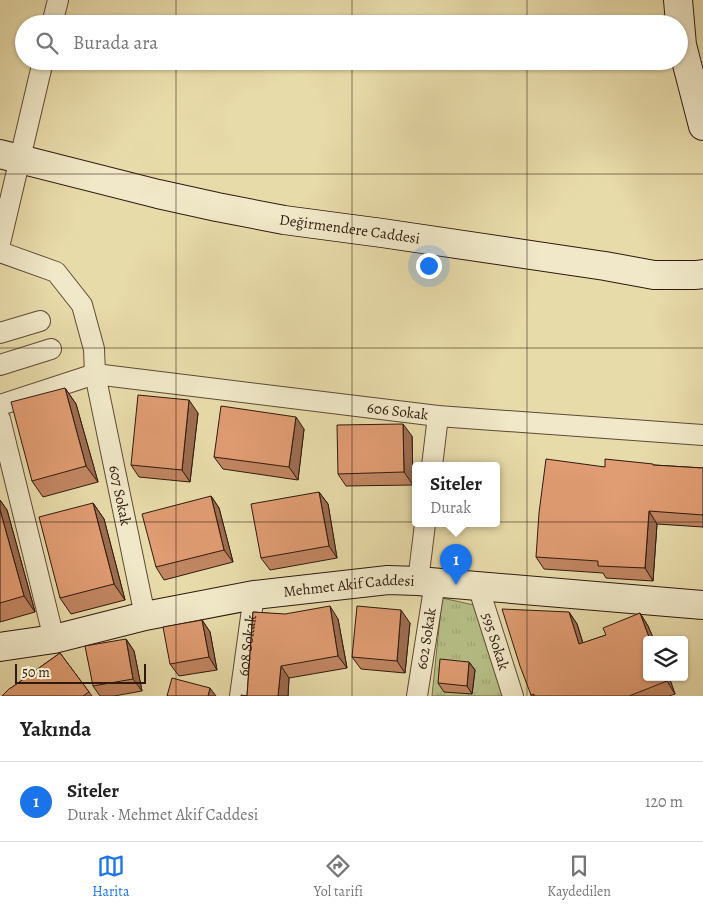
<!DOCTYPE html>
<html lang="tr">
<head>
<meta charset="utf-8">
<style>
  body { margin:0; font-family:Alegreya,serif; background:#f2f2f2; color:#222 }
  .controls { position:absolute; right:15px; bottom:15px; display:grid; overflow:hidden; border-radius:5px; box-shadow:0 1px 4px #0004 }
  .controls button { width:45px; height:45px; display:grid; place-items:center; padding:0; border:0; border-bottom:1px solid #e0e0e0; background:#fff; color:#222; font:25px sans-serif }
  .scale { position:absolute; left:15px; bottom:12px; width:131px; box-sizing:border-box; padding-left:5px; border:2px solid #301a0f; border-top:0; font-size:14px; line-height:18px; white-space:nowrap; color:#301a0f; -webkit-text-stroke:4px #f0e8c8; paint-order:stroke }
  .you { position:absolute; left:428px; top:265px; width:18px; height:18px; margin:-12px; border:4px solid #fff; border-radius:50%; background:#1a73e8; box-shadow:0 0 0 8px #1a73e833 }
  .badge { display:grid; place-items:center; width:32px; height:32px; border-radius:50%; background:#1a73e8; color:#fff; font-size:16px; font-weight:700 }
  .pin { position:absolute; translate:-50% -41px; filter:drop-shadow(0 1px 2px #0008) }
  .pin::after { content:''; position:absolute; top:26px; width:18px; height:15px; background:inherit; clip-path:polygon(0 0,100% 0,50% 100%) }
  .popup { position:absolute; left:412px; top:462px; width:88px; height:65px; box-sizing:border-box; display:grid; place-content:center; border-radius:5px; background:#fff; filter:drop-shadow(0 1px 4px #0005); font-size:16px; white-space:nowrap; color:#767676 }
  .popup b { font-size:19px; color:#222 }
  .popup::after { content:''; position:absolute; left:50%; top:100%; margin-left:-10px; border:10px solid transparent; border-top-color:#fff }
  .list { margin:0; padding:0; list-style:none }
  h2 { display:flex; justify-content:space-between; align-items:center; height:65px; margin:0; padding:0 20px; font-size:21px }
  h2 small { font-size:16px; font-weight:400; color:#767676 }
  .list li { display:grid; grid-template-columns:32px 1fr auto; gap:15px; align-items:center; box-sizing:border-box; height:80px; padding:0 20px; border-top:1px solid #e0e0e0 }
  .list b { display:block; font-size:19px; white-space:nowrap }
  .list p { margin:0; font-size:16px; white-space:nowrap; color:#767676 }
  .list em { font-size:16px; font-style:normal; color:#767676 }
  .icon { flex:none; width:28px; height:28px; fill:none; stroke:currentColor; stroke-width:2; stroke-linecap:round; stroke-linejoin:round }
  .map { position:relative; flex:none; width:703px; height:696px; overflow:hidden }
  .search { position:absolute; background:#fff; box-shadow:0 1px 4px #0004; left:15px; right:15px; top:15px; height:55px; display:flex; align-items:center; gap:12px; box-sizing:border-box; padding:0 18px; border-radius:28px; color:#767676; font-size:19px }
  .sheet { height:145px; background:#fff }
  nav { display:flex; justify-content:space-around; align-items:center; box-sizing:border-box; height:70px; border-top:1px solid #e0e0e0; background:#fff; font-size:14px; color:#767676 }
  nav a { display:grid; justify-items:center; gap:2px }
  nav .on { color:#1a73e8 }
  .map>svg:first-child { display:block }
  .grass { fill:url(#grass-tufts); stroke:#746d4c }
  .lines { fill:none; stroke-linecap:round; stroke-linejoin:round }
  .street-casing { stroke:#5e4a36; stroke-width:22 }
  .secondary-casing { stroke:#301a0f; stroke-width:30 }
  .street { stroke:#f0e8c8; stroke-width:20 }
  .secondary { stroke:#f0e8c8; stroke-width:28 }
  .wall { fill:#c18662; stroke:#301a0f }
  .shaded-wall { fill:#9d6d50; stroke:#301a0f }
  .building { fill:#e09c72; stroke:#301a0f }
  .grid { fill:none; stroke:#301a0f; stroke-width:1; stroke-opacity:0.55 }
  .labels { text-anchor:middle; stroke-width:4; stroke-linejoin:round; paint-order:stroke }
  .street-label { font-size:15px; fill:#301a0f; stroke:#f0e8c8 }
</style>
</head>
<body>
<div class="map">
<svg width="703" height="696" viewBox="0 0 703 696">
  <defs>
    <pattern id="grass-tufts" width="24" height="20" patternUnits="userSpaceOnUse" patternTransform="scale(1.25)"><rect width="24" height="20" fill="#b7c088"/><path d="M3 7l-1-3M5 7V3M7 7l1-3M15 17l-1-3M17 17v-4M19 17l1-3" fill="none" stroke="#9ea474"/></pattern>
  </defs>
  <rect width="100%" height="100%" fill="#e8dbaa"/>
  <filter id="stains"><feTurbulence type="fractalNoise" baseFrequency=".004" numOctaves="4"/><feColorMatrix values="0 0 0 0 .2 0 0 0 0 .09 0 0 0 0 .02 0 0 0 .5 -.17"/></filter>
  <radialGradient id="worn" r=".72"><stop offset=".6" stop-color="#630" stop-opacity="0"/><stop offset="1" stop-color="#630" stop-opacity=".3"/></radialGradient>
  <path class="grass" d="M442,598L474,605L503,696H432Z"/>
  <g class="lines">
    <g class="street-casing">
      <g id="street">
        <path d="M52,24L58,0"/>
        <path d="M0,243L43,61"/>
        <path id="s1" d="M0,252L56,272L82,305L94,349L95,374L145,616"/>
        <path d="M0,333L40,321"/>
        <path d="M0,365L51,349"/>
        <path id="s2" d="M0,405L95,374L438,416L703,435"/>
        <path d="M0,419L54,639"/>
        <path d="M432,466L438,416"/>
        <path d="M418,581L425,524"/>
        <path id="s3" d="M478,586L513,696"/>
        <path id="s4" d="M240,696L254,595"/>
        <path id="s5" d="M417,696L435,582"/>
      </g>
    </g>
    <g class="secondary-casing">
      <g id="secondary">
        <path d="M678,0L682,45L703,126"/>
        <path id="s6" d="M0,154L158,194L217,207L284,220L382,233L605,266L654,275H696L703,274"/>
        <path id="s7" d="M0,647L54,639L145,616L254,595L388,580L418,581L703,605"/>
      </g>
    </g>
    <use href="#street" class="street"/>
    <use href="#secondary" class="secondary"/>
  </g>
  <path class="wall" d="M65,388L76,404L98,482L43,497L32,481Z
    M198,413L190,482L139,477L131,465Z
    M304,429L298,480L223,469L214,457Z
    M412,436L413,485L346,486L338,474Z
    M654,465L703,468V527L657,524L653,581L606,578L603,573L544,569L536,557L605,467Z
    M319,492L328,504L337,558L270,570L261,558Z
    M211,496L219,508L233,562L164,580L156,567Z
    M0,500L7,510L35,612L0,622Z
    M93,503L104,519L125,600L71,614L60,598Z
    M253,612L338,619L347,668L289,678L288,696H241H247Z
    M569,612L577,624L583,643L606,635L640,613L648,626L654,640H647L669,677L675,694L669,696H531V695Z
    M202,620L210,632L217,670L179,676L170,664Z
    M410,623L405,673L361,669L352,657Z
    M126,639L134,651L142,691L114,696H100L93,686Z
    M60,653L92,696H2L11,688Z
    M469,662L475,670L472,694L444,692L438,683Z"/>
  <path class="shaded-wall" d="M65,388L76,404L98,482L86,466Z
    M189,400L198,413L190,482L182,470Z
    M296,417L304,429L298,480L289,467Z
    M403,424L412,436L413,485L404,472Z
    M319,492L328,504L337,558L329,546Z
    M211,496L219,508L233,562L224,550Z
    M0,500L7,510L35,612L24,596L0,510Z
    M93,503L104,519L125,600L114,584Z
    M649,511L657,524L653,581L645,568Z
    M330,606L338,619L347,668L338,656Z
    M401,610L410,623L405,673L397,661Z
    M569,612L577,624L587,657L579,644Z
    M640,613L648,626L654,640H650Z
    M202,620L210,632L217,670L209,657Z
    M126,639L134,651L142,691L133,679Z
    M469,662L475,670L472,694L467,686Z
    M281,666L289,678L288,696H278Z
    M665,677H669L675,694L667,681Z
    M210,688L216,696H208Z"/>
  <path class="building" d="M65,388L86,466L32,481L11,402Z
    M138,395L189,400L182,470L131,465Z
    M221,406L296,417L289,467L214,457Z
    M403,424L404,472L338,474L337,425Z
    M546,459L605,467V459L653,464V465L703,468V515L649,511L645,568L598,566V561L536,557L539,513Z
    M319,492L329,546L261,558L251,504Z
    M211,496L224,550L156,567L142,514Z
    M93,503L114,584L60,598L39,517Z
    M0,510L24,596L0,603Z
    M330,606L338,656L281,666L278,696H241V695L247,696L253,612L285,614Z
    M357,606L401,610L397,661L352,657Z
    M502,609L569,612L579,644L606,635L603,628L640,613L650,640H647V677H665L667,681L629,696H534V694L531,695L520,666Z
    M202,620L209,657L170,664L163,627Z
    M126,639L133,679L93,686L85,646Z
    M60,653L89,692L83,696H2L10,688H11Z
    M440,659L469,662L467,686L438,683Z
    M172,678L210,688L208,696H167Z"/>
  <path class="grid" d="M176,0V24M352,0V24M527,0V24M176,61V696M352,61V696M527,61V696M0,174H703M0,348H703M0,522H703"/>
  <g class="labels">
    <g class="street-label">
      <text dy="5" stroke="none"><textPath href="#s6" startOffset="358">Değirmendere Caddesi</textPath></text>
      <text dy="5" stroke="none"><textPath href="#s2" startOffset="405">606 Sokak</textPath></text>
      <text dy="5" stroke="none"><textPath href="#s1" startOffset="296">607 Sokak</textPath></text>
      <text dy="5" stroke="none"><textPath href="#s7" startOffset="355">Mehmet Akif Caddesi</textPath></text>
      <text dy="5" stroke="none"><textPath href="#s5" startOffset="58">602 Sokak</textPath></text>
      <text dy="5" stroke="none"><textPath href="#s3" startOffset="58">595 Sokak</textPath></text>
      <text dy="5" stroke="none"><textPath href="#s4" startOffset="51">608 Sokak</textPath></text>
    </g>
  </g>
  <rect width="100%" height="100%" filter="url(#stains)"/>
  <rect width="100%" height="100%" fill="url(#worn)"/>
</svg>
<div class="controls">
<button><svg class="icon" aria-label="layers" viewBox="0 0 24 24"><path d="M12 4l9 5-9 5-9-5zM3 14l9 5 9-5"/></svg></button>
</div>
<div class="scale">50 m</div>
<div class="you"></div>
<div class="pin badge" style="left:456px;top:585px">1</div>
<div class="popup"><b>Siteler</b>Durak</div>
<div class="search"><svg class="icon" aria-label="search" viewBox="0 0 24 24"><circle cx="10" cy="10" r="6"/><path d="M15 15l6 6"/></svg>Burada ara</div>
</div>
<section class="sheet">
<h2>Yakında<small></small></h2>
<ul class="list">
<li><span class="badge">1</span><div><b>Siteler</b><p>Durak · Mehmet Akif Caddesi</p></div><em>120 m</em></li>
</ul>
</section>
<nav>
<a class="on"><svg class="icon" aria-label="map" viewBox="0 0 24 24"><path d="M3 6l6-2 6 2 6-2v14l-6 2-6-2-6 2zM9 4v14M15 6v14"/></svg>Harita</a>
<a><svg class="icon" aria-label="directions" viewBox="0 0 24 24"><path d="M12 3l9 9-9 9-9-9zM9 14v-3h6M13 9l2 2-2 2"/></svg>Yol tarifi</a>
<a><svg class="icon" aria-label="saved" viewBox="0 0 24 24"><path d="M7 4h10v16l-5-4-5 4z"/></svg>Kaydedilen</a>
</nav>
</body>
</html>
